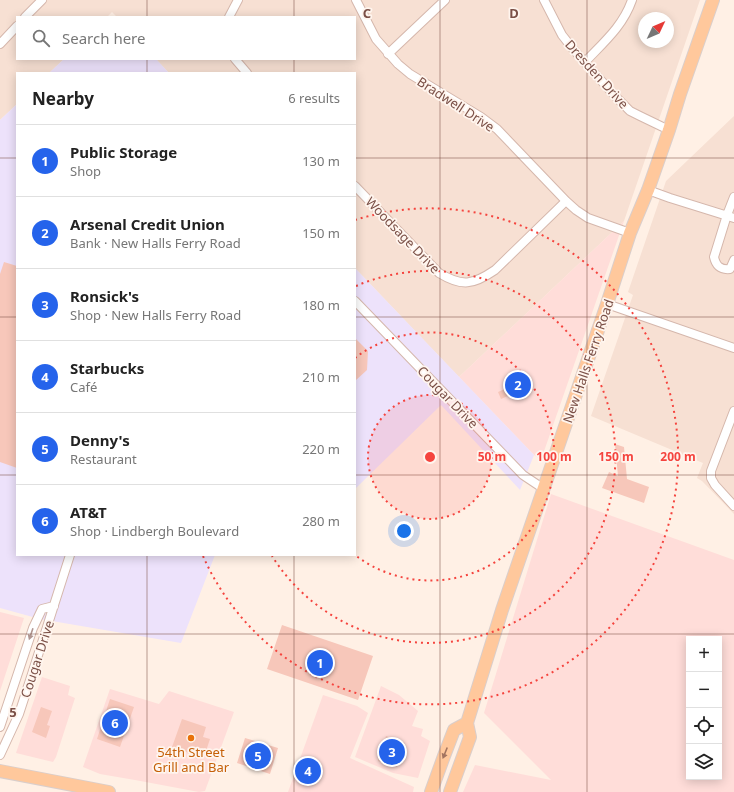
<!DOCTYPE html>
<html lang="en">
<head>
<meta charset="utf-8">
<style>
  body { margin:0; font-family:"Noto Sans",sans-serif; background:#f6f6f6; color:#222 }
  .controls { position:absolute; right:12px; bottom:12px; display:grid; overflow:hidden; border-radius:0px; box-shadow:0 2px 10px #0003 }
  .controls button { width:36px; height:36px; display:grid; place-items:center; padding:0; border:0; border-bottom:1px solid #e0e0e0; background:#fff; color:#222; font:20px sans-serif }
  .compass { position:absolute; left:638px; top:12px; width:36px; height:36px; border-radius:50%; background:#fff; box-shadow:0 2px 10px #0003; rotate:46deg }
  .you { position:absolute; left:404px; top:531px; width:14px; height:14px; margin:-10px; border:3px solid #fff; border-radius:50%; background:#1a73e8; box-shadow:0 0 0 6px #1a73e833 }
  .badge { display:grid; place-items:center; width:26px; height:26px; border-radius:50%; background:#2563eb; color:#fff; font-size:13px; font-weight:700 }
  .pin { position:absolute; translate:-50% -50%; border:2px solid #fff; box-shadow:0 1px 4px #0006 }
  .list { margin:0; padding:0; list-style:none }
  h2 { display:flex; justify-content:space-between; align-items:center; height:52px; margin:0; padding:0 16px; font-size:17px }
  h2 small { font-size:13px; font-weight:400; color:#767676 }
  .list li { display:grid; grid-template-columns:26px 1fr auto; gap:12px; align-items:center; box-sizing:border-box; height:72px; padding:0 16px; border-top:1px solid #e0e0e0 }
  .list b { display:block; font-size:15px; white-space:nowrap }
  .list p { margin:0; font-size:13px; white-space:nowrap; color:#767676 }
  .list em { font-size:13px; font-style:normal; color:#767676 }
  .icon { flex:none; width:22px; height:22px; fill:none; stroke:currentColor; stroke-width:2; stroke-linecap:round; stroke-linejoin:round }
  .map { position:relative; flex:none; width:734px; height:792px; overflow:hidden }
  .search { position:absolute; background:#fff; box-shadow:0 2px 10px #0003; left:16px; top:16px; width:340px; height:44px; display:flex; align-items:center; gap:10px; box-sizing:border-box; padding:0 14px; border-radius:0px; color:#767676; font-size:15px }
  .panel { position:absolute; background:#fff; box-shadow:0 2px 10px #0003; left:16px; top:72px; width:340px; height:484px; border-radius:0px }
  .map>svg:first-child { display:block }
  .residential { fill:#f7e0d3; fill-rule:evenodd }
  .commercial { fill:#ffddd9; fill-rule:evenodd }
  .education { fill:#ede2fb }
  .building { fill:#f7c7ba }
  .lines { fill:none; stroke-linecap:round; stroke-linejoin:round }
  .street-casing { stroke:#d5b7ac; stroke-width:10 }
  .primary-casing { stroke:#dacecb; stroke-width:14 }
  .street { stroke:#fff; stroke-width:8 }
  .primary { stroke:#ffc89c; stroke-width:12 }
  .oneway { fill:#b09691 }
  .oneway2 { fill:#a37460 }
  .grid { fill:none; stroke:#7b5047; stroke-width:1; stroke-opacity:0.55 }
  .ring { fill:none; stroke:#f5443e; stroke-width:2; stroke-dasharray:2 4 }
  .food-dot { fill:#e8710a; stroke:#fff5ee; stroke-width:1.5 }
  .labels { text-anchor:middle; stroke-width:3.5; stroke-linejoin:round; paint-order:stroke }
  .street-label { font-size:13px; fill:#7b5047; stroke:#fff5ee }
  .food-label { font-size:13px; fill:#c56008; stroke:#fff5ee }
  .grid-label { font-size:13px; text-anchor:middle; font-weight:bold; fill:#7b5047; stroke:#fff5ee; stroke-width:3.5; stroke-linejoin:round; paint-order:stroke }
  .centre { fill:#f5443e; stroke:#fff5ee; stroke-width:2 }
  .ring-label { font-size:12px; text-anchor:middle; font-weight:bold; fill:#f5443e; stroke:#fff5ee; stroke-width:3.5; stroke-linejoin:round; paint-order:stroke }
</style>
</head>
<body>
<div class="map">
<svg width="734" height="792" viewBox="0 0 734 792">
  <rect width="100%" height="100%" fill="#fff0e5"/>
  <path class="residential" d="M0,0H700L624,221L459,377L355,268V73H169L156,59H355V17H117L112,12L107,17H17V59H64L49,73H17V104L0,120ZM644,18H668V42H644Z
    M734,116V514L702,481L697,478L703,463L591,416L633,295L628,292L666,181Z"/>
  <path class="commercial" d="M624,221L541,460L534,455L459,377Z
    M551,494L734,560V792H463L475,765L551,780L484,713ZM689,639H719V777H689Z
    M0,612L24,618L0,691Z
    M42,677L70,686L68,695L75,698L56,757L53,762L16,753Z
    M381,686L399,695L418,711L412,726L423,729L421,736L430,741L418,778L393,773L355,757Z
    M110,689L159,704L169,691L234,712L205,791L199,792L135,780L100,774L83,767Z
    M323,695L357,706L368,713L350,758L414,787L413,792H288Z"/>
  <path class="education" d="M64,59H156L169,73H49Z
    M17,104V555H215L181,643L40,619L0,608V120Z
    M355,268L534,455L520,490L441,405L355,489Z"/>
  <path class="building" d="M4,262L17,266V468L0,462V274Z
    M355,338L368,351L367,370L355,381Z
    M524,372L530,383L525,394L515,399L512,394L501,399L498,392L509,387L506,380Z
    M615,444L624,447L627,479L649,487L644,503L602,488L609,472L618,476Z
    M282,625L373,656L358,700L267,669Z
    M110,699L134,707L120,747L97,739Z
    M41,707L52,711L47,725L50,726L46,738L32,732Z
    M182,719L206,727L203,737L210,739L205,754L200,752L198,759L188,755L189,753L172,747Z
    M386,736L405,743L397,767L378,761Z
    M245,738L278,748L270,774L237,763Z"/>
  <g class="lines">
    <g class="street-casing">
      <path id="street" d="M356,0L376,39L398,64L410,74L481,117L497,129L566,201L576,210L588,218L630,233
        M544,0L562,35L573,49L615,96L630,111L640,116L669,130
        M25,17L42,0
        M229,17L238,0
        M0,44L17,26
        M388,54L445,0
        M235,59L247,73
        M585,62C604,42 623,26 632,0
        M355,186L439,273C462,287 473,285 495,270L566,201
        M648,190L670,198L734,218
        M734,197L727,215L714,257C716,266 720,270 730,269L734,260
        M355,301L523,475L544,489
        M607,304L734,348
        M734,411L711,471V478L715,485L734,506
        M0,727L33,628L42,609L54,606
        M0,755L19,714L32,674L70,555"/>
    </g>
    <g class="primary-casing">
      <path id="primary" d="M0,771L109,792
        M431,792L444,756L454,730L467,723
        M450,792L470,737L467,723L502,610L607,304L630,233L648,190L669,130L680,94L713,0"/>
    </g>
    <use href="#street" class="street"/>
    <use href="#primary" class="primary"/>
  </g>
  <defs><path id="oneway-solid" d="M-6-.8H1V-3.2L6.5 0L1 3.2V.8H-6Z"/></defs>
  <use class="oneway" href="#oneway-solid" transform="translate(31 634) rotate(109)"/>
  <use class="oneway2" href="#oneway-solid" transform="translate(445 753) rotate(112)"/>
  <path class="grid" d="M147,0V17M294,0V17M440,0V792M587,0V792M147,59V73M294,59V73M0,158H17M355,158H734M0,317H17M355,317H734M0,475H17M355,475H734M147,555V792M294,555V792M0,634H734"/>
  <circle cx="430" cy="457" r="62" fill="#f5443e" fill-opacity=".12"/>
  <g class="ring">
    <circle cx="430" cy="457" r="62"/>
    <path d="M355 358A124 124 0 1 1 355 555"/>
    <path d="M356 286A186 186 0 1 1 272 556"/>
    <path d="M355 220A248 248 0 1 1 203 556"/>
  </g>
  <circle class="food-dot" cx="191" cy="738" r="4"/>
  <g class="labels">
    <g class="street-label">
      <text transform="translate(597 74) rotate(48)" y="5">Dresden Drive</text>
      <text transform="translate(456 104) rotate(33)" y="5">Bradwell Drive</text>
      <text transform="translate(403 235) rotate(46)" y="5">Woodsage Drive</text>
      <text transform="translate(588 361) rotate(-71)" y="5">New Halls Ferry Road</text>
      <text transform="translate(448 397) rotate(46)" y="5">Cougar Drive</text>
      <text transform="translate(37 659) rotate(-72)" y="5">Cougar Drive</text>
    </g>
    <g class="food-label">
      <text x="191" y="757">54th Street<tspan x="191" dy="15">Grill and Bar</tspan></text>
    </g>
  </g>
  <g class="grid-label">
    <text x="367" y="18">C</text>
    <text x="514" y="18">D</text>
    <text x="13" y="717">5</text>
  </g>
  <circle cx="430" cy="457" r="6" class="centre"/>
  <g class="ring-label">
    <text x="492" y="461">50 m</text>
    <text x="554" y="461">100 m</text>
    <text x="616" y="461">150 m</text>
    <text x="678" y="461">200 m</text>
  </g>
</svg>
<div class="controls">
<button>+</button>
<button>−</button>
<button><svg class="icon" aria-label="locate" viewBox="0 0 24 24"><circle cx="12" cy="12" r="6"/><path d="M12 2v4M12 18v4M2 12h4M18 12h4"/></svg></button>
<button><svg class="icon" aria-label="layers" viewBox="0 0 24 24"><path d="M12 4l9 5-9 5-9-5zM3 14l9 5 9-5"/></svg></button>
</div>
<svg class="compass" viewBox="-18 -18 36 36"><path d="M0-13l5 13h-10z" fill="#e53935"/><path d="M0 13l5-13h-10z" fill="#767676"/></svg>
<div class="you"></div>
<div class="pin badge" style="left:320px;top:663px">1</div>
<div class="pin badge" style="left:518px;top:385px">2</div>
<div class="pin badge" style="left:392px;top:752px">3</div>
<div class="pin badge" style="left:308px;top:771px">4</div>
<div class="pin badge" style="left:258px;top:756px">5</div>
<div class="pin badge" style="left:115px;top:723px">6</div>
<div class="search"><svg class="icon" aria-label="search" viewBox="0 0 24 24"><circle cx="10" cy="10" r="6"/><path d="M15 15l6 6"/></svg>Search here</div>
<section class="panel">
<h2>Nearby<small>6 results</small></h2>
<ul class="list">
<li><span class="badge">1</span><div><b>Public Storage</b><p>Shop</p></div><em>130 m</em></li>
<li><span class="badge">2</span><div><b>Arsenal Credit Union</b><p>Bank · New Halls Ferry Road</p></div><em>150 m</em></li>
<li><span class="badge">3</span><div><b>Ronsick's</b><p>Shop · New Halls Ferry Road</p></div><em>180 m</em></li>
<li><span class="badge">4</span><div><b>Starbucks</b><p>Café</p></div><em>210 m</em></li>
<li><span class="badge">5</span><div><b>Denny's</b><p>Restaurant</p></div><em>220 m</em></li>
<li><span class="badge">6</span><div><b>AT&amp;T</b><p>Shop · Lindbergh Boulevard</p></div><em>280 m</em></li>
</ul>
</section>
</div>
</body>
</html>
